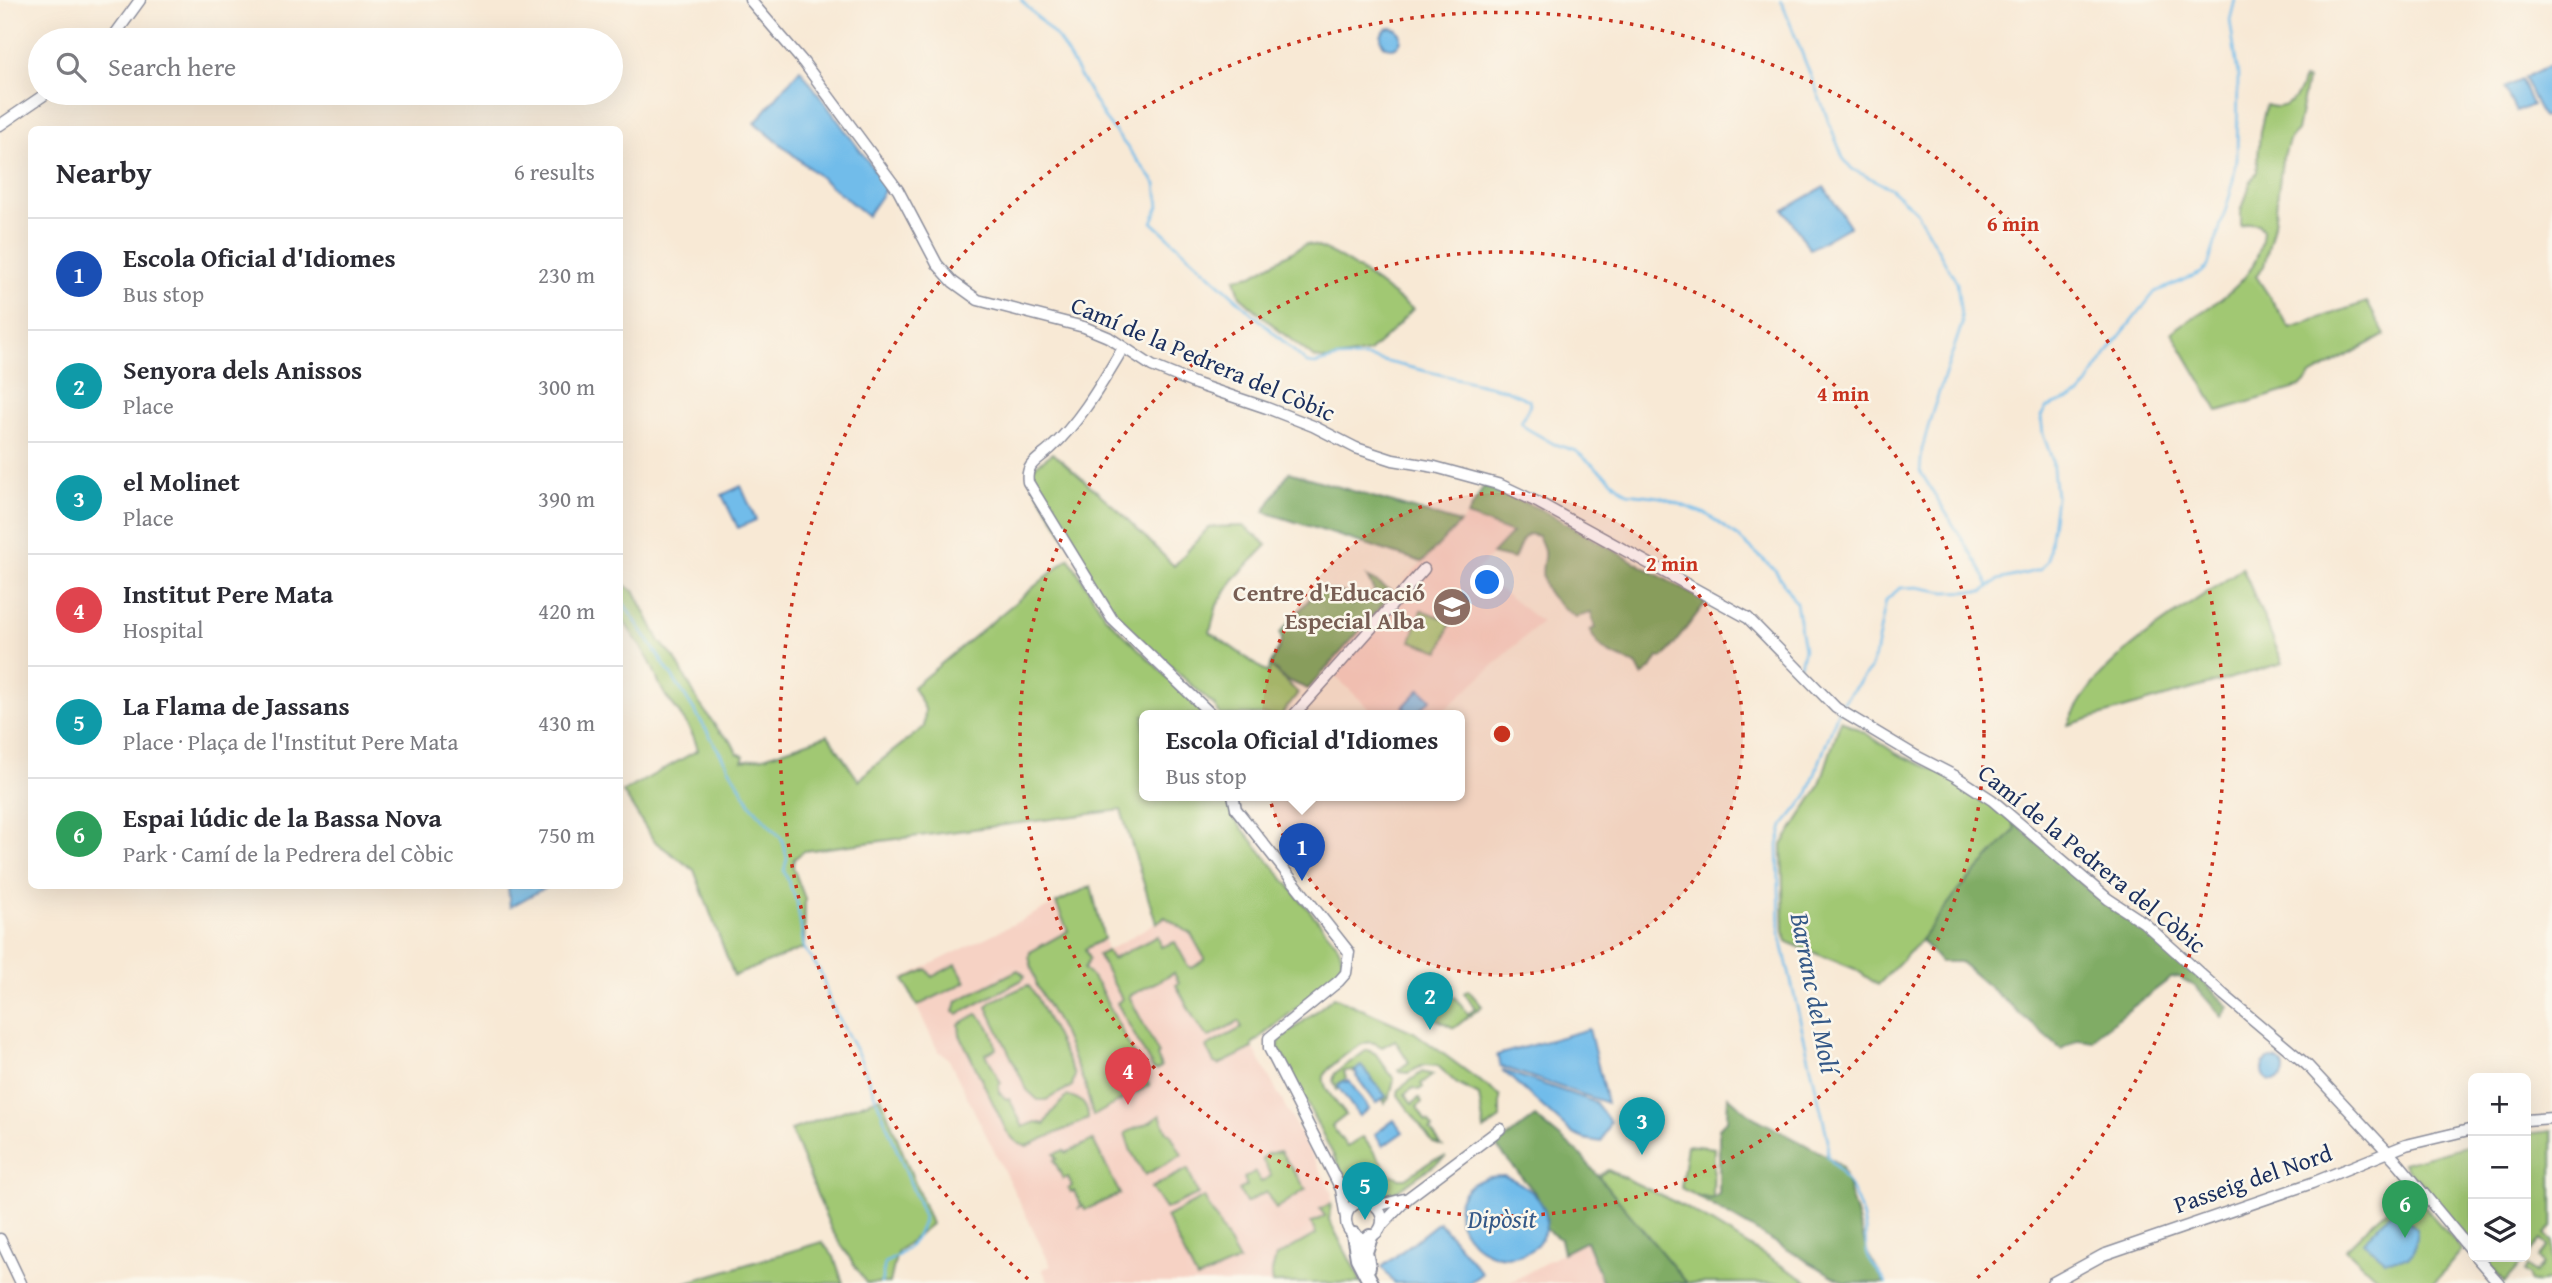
<!DOCTYPE html>
<html lang="en">
<head>
<meta charset="utf-8">
<style>
  body { margin:0; font-family:"Gentium Book Plus",serif; background:#f2f2f3; color:#2b2b33 }
  .controls { position:absolute; right:21px; bottom:21px; display:grid; overflow:hidden; border-radius:10px; box-shadow:0 7px 28px #0002 }
  .controls button { width:63px; height:63px; display:grid; place-items:center; padding:0; border:0; border-bottom:2px solid #e1e1e2; background:#fff; color:#2b2b33; font:35px sans-serif }
  .you { position:absolute; left:1488px; top:583px; width:24px; height:24px; margin:-18px; border:5px solid #fff; border-radius:50%; background:#1a73e8; box-shadow:0 0 0 10px #1a73e833 }
  .badge { display:grid; place-items:center; width:46px; height:46px; border-radius:50%; background:#7c3aed; color:#fff; font-size:23px; font-weight:700 }
  .pin { position:absolute; translate:-50% -58px; filter:drop-shadow(0 2px 4px #0008) }
  .pin::after { content:''; position:absolute; top:37px; width:24px; height:21px; background:inherit; clip-path:polygon(0 0,100% 0,50% 100%) }
  .popup { position:absolute; left:1139px; top:710px; width:326px; height:91px; box-sizing:border-box; display:grid; place-content:center; border-radius:10px; background:#fff; filter:drop-shadow(0 2px 5px #0005); font-size:23px; white-space:nowrap; color:#7c7c81 }
  .popup b { font-size:26px; color:#2b2b33 }
  .popup::after { content:''; position:absolute; left:50%; top:100%; margin-left:-14px; border:14px solid transparent; border-top-color:#fff }
  .list { margin:0; padding:0; list-style:none }
  h2 { display:flex; justify-content:space-between; align-items:center; height:91px; margin:0; padding:0 28px; font-size:30px }
  h2 small { font-size:23px; font-weight:400; color:#7c7c81 }
  .list li { display:grid; grid-template-columns:46px 1fr auto; gap:21px; align-items:center; box-sizing:border-box; height:112px; padding:0 28px; border-top:2px solid #e1e1e2 }
  .list b { display:block; font-size:26px; white-space:nowrap }
  .list p { margin:0; font-size:23px; white-space:nowrap; color:#7c7c81 }
  .list em { font-size:23px; font-style:normal; color:#7c7c81 }
  .icon { flex:none; width:38px; height:38px; fill:none; stroke:currentColor; stroke-width:2; stroke-linecap:round; stroke-linejoin:round }
  .map { position:relative; flex:none; width:2552px; height:1283px; overflow:hidden }
  .search { position:absolute; background:#fff; box-shadow:0 7px 28px #0002; left:28px; top:28px; width:595px; height:77px; display:flex; align-items:center; gap:18px; box-sizing:border-box; padding:0 24px; border-radius:38px; color:#7c7c81; font-size:26px }
  .panel { position:absolute; background:#fff; box-shadow:0 7px 28px #0002; left:28px; top:126px; width:595px; height:763px; border-radius:10px }
  .map>svg:first-child { display:block }
  .built { fill:#f6d2c4 }
  .green { fill:#a1c873; stroke:#5e7c68; stroke-width:2 }
  .forest { fill:#80ac65; stroke:#4e6e62; stroke-width:2 }
  .water { fill:#71bcea; stroke:#4676a4; stroke-width:2 }
  .lines { fill:none; stroke-linecap:round; stroke-linejoin:round }
  .stream { stroke:#71bcea; stroke-width:2.5 }
  .street-casing { stroke:#8a8c9a; stroke-width:13 }
  .secondary-casing { stroke:#8a8c9a; stroke-width:18 }
  .street { stroke:#fff; stroke-width:10 }
  .secondary { stroke:#fff; stroke-width:14 }
  .ring { fill:none; stroke:#c8321e; stroke-width:3.5; stroke-dasharray:3.5 7 }
  .labels { text-anchor:middle; stroke-width:5; stroke-linejoin:round; paint-order:stroke }
  .street-label { font-size:24px; fill:#1b2f5e; stroke:#fbf7ec }
  .education-label { font-size:24px; font-weight:bold; fill:#785e54; stroke:#fbf7ec; text-anchor:end }
  .water-label { font-size:26px; font-style:italic; fill:#355988; stroke:#fbf7ec }
  .centre { fill:#c8321e; stroke:#fbf7ec; stroke-width:3.5 }
  .ring-label { font-size:21px; text-anchor:middle; font-weight:bold; fill:#c8321e; stroke:#fbf7ec; stroke-width:5; stroke-linejoin:round; paint-order:stroke }
</style>
</head>
<body>
<div class="map">
<svg width="2552" height="1283" viewBox="0 0 2552 1283">
  <rect width="100%" height="100%" fill="#fbf7ec"/>
  <filter id="ink" filterUnits="userSpaceOnUse"><feTurbulence type="fractalNoise" baseFrequency=".0143" numOctaves="2"/><feDisplacementMap in="SourceGraphic" scale="14" xChannelSelector="R" yChannelSelector="G"/><feConvolveMatrix kernelMatrix="1 2 1 2 8 2 1 2 1" color-interpolation-filters="sRGB"/></filter>
  <filter id="wash" filterUnits="userSpaceOnUse"><feTurbulence type="fractalNoise" baseFrequency=".00686" numOctaves="4" result="noise"/><feDisplacementMap in="SourceGraphic" scale="28" xChannelSelector="R" yChannelSelector="G"/><feGaussianBlur stdDeviation="1.57" result="paint"/><feColorMatrix in="noise" values="0 0 0 0 0 0 0 0 0 0 0 0 0 0 0 0 0 1.4 0 .05"/><feComposite in="paint" operator="in"/></filter>
  <g filter="url(#wash)">
    <rect width="100%" height="100%" fill="#f8e9d5"/>
    <path class="built" d="M1467,516L1513,533L1476,571L1541,622L1439,715H1376L1327,668L1412,573Z
      M1091,886L1107,951L1165,917L1191,934L1332,1192L1329,1220L1362,1283H1049L1042,1269L1051,1266L948,1058L938,1051L903,978Z
      M1586,1240L1603,1283H1509Z"/>
    <path class="green" d="M2303,79L2307,80L2297,131L2290,138L2282,160L2274,224L2264,266L2256,276L2290,328L2367,302L2385,335L2312,375L2300,387L2218,411L2172,332C2211,303 2260,285 2263,230L2258,224L2250,223L2241,226V212L2251,181L2257,172L2260,132L2266,105C2286,112 2300,98 2303,79Z
      M1306,244C1337,248 1385,290 1413,309L1387,336L1369,352L1327,360L1315,358L1281,332L1240,296L1235,278L1252,275Z
      M1053,453L1119,511L1174,566L1209,527L1244,526L1267,545L1234,579L1217,605L1210,632L1268,673L1270,666L1298,693L1281,715H1220L1214,705L1113,615L1033,484L1032,468Z
      M1069,558L1105,616L1206,715H1144V795H1228L1234,818L1241,827L1337,944C1343,954 1344,963 1339,974L1252,1044L1253,1048L1219,1065L1214,1063L1206,1047L1242,1028L1239,1021L1208,1038L1195,1020L1176,985L1179,983L1174,973L1129,996L1159,1054L1157,1056L1161,1067L1157,1070L1153,1069L1117,1003L1122,999L1098,955L1107,951L1112,959L1158,936L1161,947L1175,942L1188,966L1192,968L1205,959L1191,934L1165,917L1156,923L1121,810L804,851L794,859L793,867L805,899L804,948L734,976L694,870L654,841L623,792L698,750C694,733 679,711 668,699C659,688 656,673 649,660C640,645 629,630 620,615C616,608 620,591 620,582L635,592L660,642L675,658L699,703L720,732L731,741L737,753L744,756L742,761L764,757L828,735L859,781L869,770L924,727L925,709L913,687Z
      M2242,567L2283,663L2068,725C2090,671 2146,634 2193,602C2209,591 2227,581 2242,567Z
      M1421,610L1451,621L1440,651L1411,641Z
      M1841,720L1867,734L1897,754L1952,778L2013,821L2015,830L1921,940L1878,985L1855,969L1787,942L1784,931L1782,845L1819,787Z
      M1091,886L1104,939L1085,949L1089,959L1084,969L1098,984L1149,1085L1093,1116L1085,1085L1061,1029L1037,986L1029,957L1030,952L1068,931L1056,903Z
      M956,964L966,982L917,1006L904,980L927,969L932,977Z
      M1018,970L1025,976L1022,980L958,1014L954,1012L957,1001Z
      M1028,985L1036,996L1075,1075L1072,1086L1046,1100H1038L1027,1090L987,1007L992,1001Z
      M1468,990L1482,1006L1454,1028L1428,1015L1455,997L1468,1014L1475,1008L1464,993Z
      M1334,997L1414,1032L1500,1096V1119L1484,1130L1479,1095L1457,1084L1438,1066L1424,1065L1408,1073L1399,1072L1398,1070L1409,1062L1395,1040L1382,1047C1377,1044 1373,1041 1366,1043C1357,1045 1325,1068 1324,1077C1322,1089 1339,1105 1346,1115L1332,1126L1347,1147L1363,1137L1390,1174L1399,1178H1406L1433,1160L1446,1157L1393,1193L1379,1194L1355,1188L1345,1178L1278,1047L1280,1040Z
      M977,1014C989,1022 994,1035 996,1049L986,1054L1001,1083L999,1085V1092L1006,1099L1009,1098L1023,1127L1036,1122L1045,1124L1052,1112L1067,1096C1079,1097 1089,1105 1088,1119L1027,1146C1017,1145 1012,1138 1006,1130L960,1035L959,1024Z
      M1367,1050L1375,1053L1394,1079L1390,1097L1385,1103L1383,1100L1386,1097L1361,1066L1354,1072L1353,1070L1344,1071L1346,1079L1338,1084L1340,1087L1337,1090L1333,1081L1335,1073Z
      M1422,1072L1433,1075L1421,1084L1423,1087L1419,1090L1413,1088L1405,1094L1412,1104L1419,1098L1422,1102L1417,1107L1426,1122L1428,1121L1433,1128L1430,1130L1442,1146L1433,1143L1398,1095L1399,1089Z
      M881,1097L931,1224L897,1252L890,1283H866L831,1229L791,1130Z
      M1160,1115L1167,1132L1170,1133L1182,1155L1145,1175L1131,1151L1125,1133L1150,1122Z
      M2552,1131V1227L2545,1235L2552,1241V1279C2546,1283 2536,1283 2529,1281V1276L2524,1272L2527,1266L2535,1273L2543,1264L2538,1258L2548,1246L2541,1240L2504,1283L2483,1257H2526V1134Z
      M1093,1140L1120,1194L1085,1210L1083,1206L1078,1209L1081,1205L1074,1191L1070,1192L1068,1189L1072,1186L1068,1177L1063,1179L1054,1160L1057,1159L1054,1154L1064,1150L1066,1153Z
      M2473,1144V1245L2434,1204L2403,1163Z
      M1687,1145L1714,1148L1713,1197L1711,1199L1694,1195L1681,1188Z
      M1280,1151L1306,1189L1276,1209L1266,1192L1246,1203L1239,1190L1247,1186L1244,1178L1255,1172L1261,1182L1271,1176L1262,1159L1267,1154Z
      M1188,1169L1198,1194L1165,1209L1151,1188Z
      M1608,1170L1685,1207L1810,1283H1687L1597,1177Z
      M2410,1190L2462,1250L2434,1283H2382L2346,1249L2375,1220Z
      M1204,1197L1239,1261L1197,1279L1166,1217Z
      M1331,1203L1329,1220L1362,1283H1272L1271,1275L1276,1257L1316,1234L1311,1223L1325,1216L1320,1209Z
      M822,1242L834,1257L843,1283H684Z"/>
    <path class="forest" d="M1289,472L1460,523L1422,562L1264,512Z
      M1484,486L1540,509L1706,602L1666,655L1661,658L1658,657L1651,669L1642,676L1636,664C1615,657 1598,652 1590,630L1595,628L1591,613L1576,617C1563,608 1546,597 1543,580C1539,560 1551,559 1538,536L1528,534L1522,540L1514,559L1492,554L1512,533L1467,516Z
      M1367,577L1394,592L1308,689L1286,680L1270,666L1282,641L1280,633L1319,588L1344,593L1351,605L1375,593Z
      M2013,821L2094,895L2143,927L2202,980L2229,1007L2222,1017L2196,987L2179,977L2171,978L2100,1032L2093,1041L2079,1039L2061,1049L1960,962H1940L1921,940L1957,892L2015,830Z
      M1728,1096L1753,1117L1827,1156L1842,1167L1868,1254L1885,1283H1845L1694,1195L1711,1199L1719,1194V1128L1727,1120Z
      M1535,1117L1579,1153L1687,1283H1603L1586,1241L1563,1253L1560,1239L1545,1229L1544,1210L1536,1194L1496,1146Z"/>
    <path class="water" d="M1381 38a10 10 0 1 1 20 0a10 10 0 1 1-20 0Z
      M2552,64V114L2543,118L2524,78Z
      M800,69L887,187L867,216L755,123Z
      M2521,80L2532,105L2516,112L2504,88Z
      M1824,187L1850,226L1810,249L1784,210Z
      M741,486L756,520L738,528L722,495Z
      M1420,689L1431,699L1415,715H1411L1403,707Z
      M508,886H548L510,907Z
      M1589,1029L1607,1103L1500,1066L1497,1055Z
      M2262 1070a11 11 0 1 1 22 0a11 11 0 1 1-22 0Z
      M1361,1066L1386,1096L1376,1103L1356,1076L1357,1075L1355,1071Z
      M1502,1070L1595,1102L1610,1122L1601,1142L1584,1139L1573,1134Z
      M1345,1080L1346,1082L1349,1081L1369,1109L1359,1116L1339,1088L1338,1085Z
      M1394,1120L1403,1132L1383,1146L1375,1134Z
      M1504,1176C1536,1187 1563,1217 1534,1248C1482,1283 1424,1202 1483,1179C1489,1176 1498,1176 1504,1176Z
      M2395,1208L2417,1229L2414,1251L2408,1258L2385,1260L2363,1242Z
      M1439,1222L1482,1273L1469,1283H1394L1382,1267Z"/>
    <g class="lines">
      <path class="stream" d="M1021,0L1059,40L1105,119L1156,184L1159,206L1152,222L1307,363L1315,364L1338,358L1366,357L1506,390L1529,400L1530,405L1521,422L1526,428L1554,444L1576,451L1627,493L1660,497L1706,514L1737,536L1775,570L1796,603L1804,649L1800,665
        M1781,0L1843,158L1852,169L1890,188L1916,211L1957,283L1962,324L1932,413L1922,449L1920,471L1982,571L1988,585
        M620,598L693,708L752,806L782,839L787,858L784,871L797,902L804,948L821,973L830,1002L859,1056L924,1217C917,1242 908,1251 885,1263L881,1283
        M1886,1283C1881,1273 1871,1265 1868,1256C1865,1247 1866,1237 1865,1228C1860,1199 1847,1177 1827,1156L1828,1140L1780,934L1778,845L1783,826L1807,796L1840,706L1870,669L1875,656L1886,600L1900,588L1917,587L1945,592L1984,591L1998,580L2040,570L2048,560L2056,497L2052,459L2043,434L2041,416L2046,408L2080,395L2115,342L2155,292L2201,273L2208,266L2230,195L2237,160L2238,75L2230,20L2235,0"/>
    </g>
  </g>
  <g filter="url(#ink)">
    <g class="lines">
      <g class="street-casing">
        <path id="street" d="M750,0L804,63L898,190L937,264L953,282L978,300L1084,327L1108,337L1152,366L1196,384L1267,408L1313,426L1356,448L1393,460L1435,467L1501,485L1539,503L1748,618L1836,708L1916,756L1955,776L1992,800L2108,899L2143,922L2224,995L2307,1065L2399,1164L2473,1253
          M111,40L140,0
          M0,125L47,93
          M1123,348C1102,383 1080,422 1050,449C1038,460 1025,464 1028,482L1112,619L1212,715
          M1294,715L1424,569
          M1233,795L1236,809L1349,952L1346,973L1339,981L1269,1038V1048L1341,1189L1346,1218
          M2526,1120L2552,1118
          M1346 1220a18 18 0 1 1 36 0a18 18 0 1 1-36 0Z
          M1376,1206L1404,1199
          M1382,1225L1408,1198L1500,1129
          M0,1239L21,1283
          M2476,1257L2499,1283
          M2052,1283L2103,1255L2312,1183L2406,1145L2473,1129"/>
      </g>
      <g class="secondary-casing">
        <path id="secondary" d="M1354,1235L1358,1258L1371,1283
          M1368,1267L1365,1252L1370,1237"/>
      </g>
      <use href="#street" class="street"/>
      <use href="#secondary" class="secondary"/>
    </g>
  </g>
  <circle cx="1502" cy="734" r="241" fill="#c8321e" fill-opacity=".12"/>
  <g class="ring">
    <circle cx="1502" cy="734" r="241"/>
    <circle cx="1502" cy="734" r="482"/>
    <path d="M1028 1279A722 722 0 1 1 1976 1279"/>
  </g>
  <defs>
    <g id="school-disc" transform="scale(2.0125)"><circle r="9.5" fill="#8d6e63" stroke="#fbf7ec"/><path d="M0-5L7-2L0 1L-7-2ZM-4 1L0 2.5L4 1V4Q0 6-4 4Z" fill="#fff"/></g>
  </defs>
  <g fill-rule="evenodd">
    <use href="#school-disc" x="1452" y="607"/>
  </g>
  <g class="labels">
    <g class="street-label">
      <text transform="translate(1203 359) rotate(23)" y="8">Camí de la Pedrera del Còbic</text>
      <text transform="translate(2092 859) rotate(39)" y="8">Camí de la Pedrera del Còbic</text>
      <text transform="translate(2253 1179) rotate(-19)" y="8">Passeig del Nord</text>
    </g>
    <g class="education-label">
      <text x="1425" y="601">Centre d'Educació<tspan x="1425" dy="28">Especial Alba</tspan></text>
    </g>
    <g class="water-label">
      <text transform="translate(1815 993) rotate(79)" y="9">Barranc del Molí</text>
      <text x="1502" y="1228">Dipòsit</text>
    </g>
  </g>
  <circle cx="1502" cy="734" r="10" class="centre"/>
  <g class="ring-label">
    <text x="2013" y="231">6 min</text>
    <text x="1843" y="401">4 min</text>
    <text x="1672" y="571">2 min</text>
  </g>
</svg>
<div class="controls">
<button>+</button>
<button>−</button>
<button><svg class="icon" aria-label="layers" viewBox="0 0 24 24"><path d="M12 4l9 5-9 5-9-5zM3 14l9 5 9-5"/></svg></button>
</div>
<div class="you"></div>
<div class="pin badge" style="left:1302px;top:881px;background:#1a4fb4">1</div>
<div class="popup"><b>Escola Oficial d'Idiomes</b>Bus stop</div>
<div class="pin badge" style="left:1430px;top:1030px;background:#0f9aa8">2</div>
<div class="pin badge" style="left:1642px;top:1155px;background:#0f9aa8">3</div>
<div class="pin badge" style="left:1128px;top:1105px;background:#e0444e">4</div>
<div class="pin badge" style="left:1365px;top:1220px;background:#0f9aa8">5</div>
<div class="pin badge" style="left:2405px;top:1238px;background:#2e9e5b">6</div>
<div class="search"><svg class="icon" aria-label="search" viewBox="0 0 24 24"><circle cx="10" cy="10" r="6"/><path d="M15 15l6 6"/></svg>Search here</div>
<section class="panel">
<h2>Nearby<small>6 results</small></h2>
<ul class="list">
<li><span class="badge" style="background:#1a4fb4">1</span><div><b>Escola Oficial d'Idiomes</b><p>Bus stop</p></div><em>230 m</em></li>
<li><span class="badge" style="background:#0f9aa8">2</span><div><b>Senyora dels Anissos</b><p>Place</p></div><em>300 m</em></li>
<li><span class="badge" style="background:#0f9aa8">3</span><div><b>el Molinet</b><p>Place</p></div><em>390 m</em></li>
<li><span class="badge" style="background:#e0444e">4</span><div><b>Institut Pere Mata</b><p>Hospital</p></div><em>420 m</em></li>
<li><span class="badge" style="background:#0f9aa8">5</span><div><b>La Flama de Jassans</b><p>Place · Plaça de l'Institut Pere Mata</p></div><em>430 m</em></li>
<li><span class="badge" style="background:#2e9e5b">6</span><div><b>Espai lúdic de la Bassa Nova</b><p>Park · Camí de la Pedrera del Còbic</p></div><em>750 m</em></li>
</ul>
</section>
</div>
</body>
</html>
